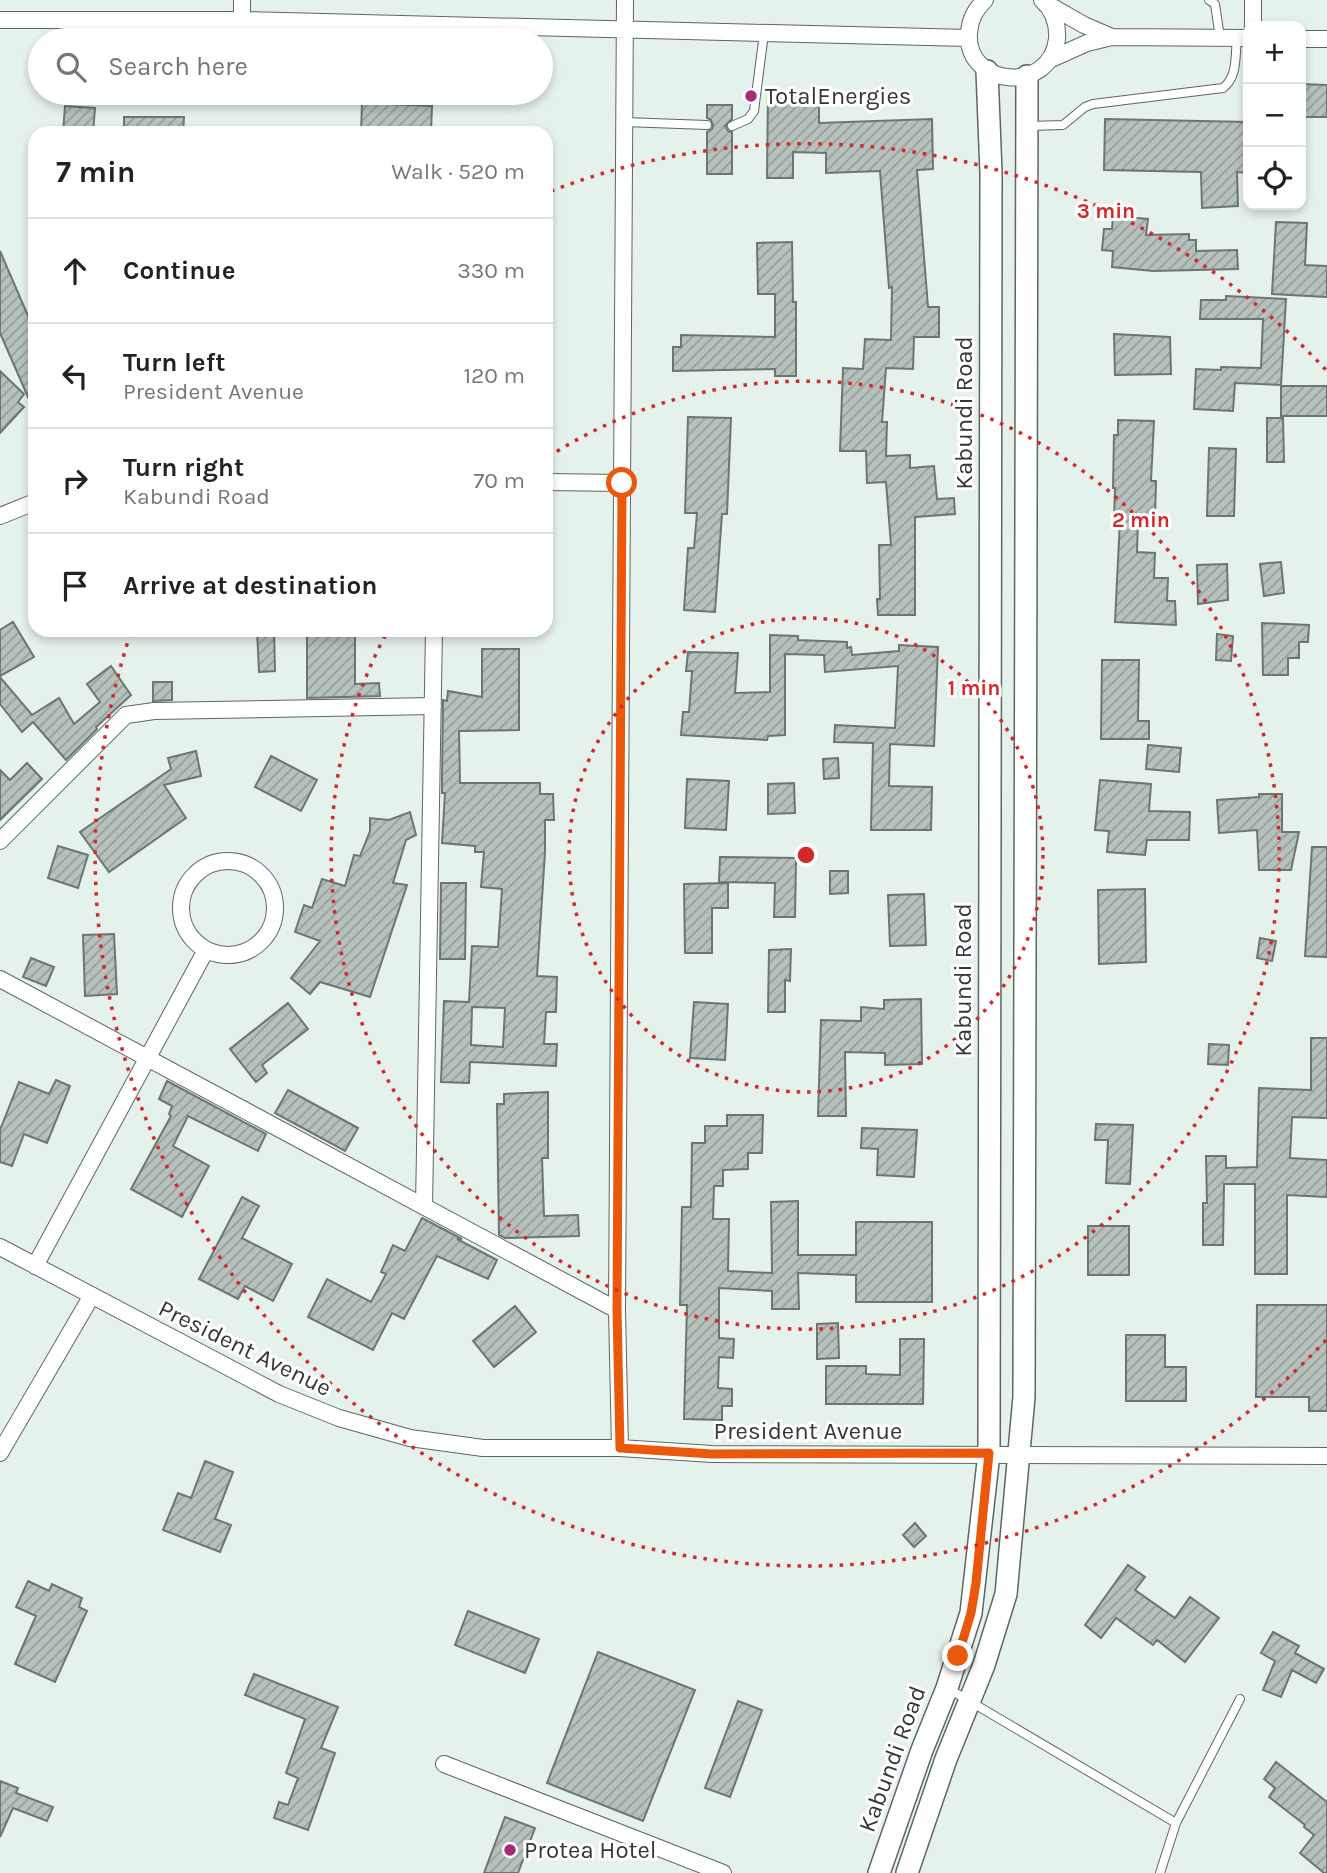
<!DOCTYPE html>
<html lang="en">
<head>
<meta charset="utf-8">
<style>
  body { margin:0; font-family:Karla,sans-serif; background:#f6f6f6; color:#222 }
  .controls { position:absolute; right:21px; top:21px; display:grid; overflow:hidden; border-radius:14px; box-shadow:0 4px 10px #0003 }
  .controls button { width:63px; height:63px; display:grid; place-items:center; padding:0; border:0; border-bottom:2px solid #e0e0e0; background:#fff; color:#222; font:35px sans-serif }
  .stop { position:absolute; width:21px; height:21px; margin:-16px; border:5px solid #ea580c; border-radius:50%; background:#fff }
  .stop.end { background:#ea580c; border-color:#fff; box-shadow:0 2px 7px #0008 }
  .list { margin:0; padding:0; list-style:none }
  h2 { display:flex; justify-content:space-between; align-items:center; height:91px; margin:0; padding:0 28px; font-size:30px }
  h2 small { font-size:23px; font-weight:400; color:#767676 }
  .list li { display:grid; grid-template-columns:46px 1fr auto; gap:21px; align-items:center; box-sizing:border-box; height:105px; padding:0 28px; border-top:2px solid #e0e0e0 }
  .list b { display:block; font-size:26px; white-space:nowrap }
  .list p { margin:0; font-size:23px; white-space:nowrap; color:#767676 }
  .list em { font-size:23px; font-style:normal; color:#767676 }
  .icon { flex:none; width:38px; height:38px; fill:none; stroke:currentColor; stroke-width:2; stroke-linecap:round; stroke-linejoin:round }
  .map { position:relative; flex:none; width:1327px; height:1873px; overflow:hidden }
  .search { position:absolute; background:#fff; box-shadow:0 4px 10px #0003; left:28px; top:28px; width:525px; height:77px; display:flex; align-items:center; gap:18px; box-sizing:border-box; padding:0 24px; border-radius:38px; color:#767676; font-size:26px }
  .panel { position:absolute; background:#fff; box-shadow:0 4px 10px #0003; left:28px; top:126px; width:525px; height:511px; border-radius:21px }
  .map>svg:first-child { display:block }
  .building { fill:url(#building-hatch); stroke:#6c7671; stroke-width:2; fill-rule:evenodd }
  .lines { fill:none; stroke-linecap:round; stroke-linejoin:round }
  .service-casing { stroke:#5c6762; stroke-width:10 }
  .minor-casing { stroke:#5c6762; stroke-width:18 }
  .tertiary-casing { stroke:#5c6762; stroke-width:24 }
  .service { stroke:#fff; stroke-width:8 }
  .minor { stroke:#fff; stroke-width:16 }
  .tertiary { stroke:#fff; stroke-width:21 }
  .route { stroke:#ea580c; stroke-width:9 }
  .ring { fill:none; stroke:#d62828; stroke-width:3.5; stroke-dasharray:3.5 7 }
  .poi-dot { fill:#a6297c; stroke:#fff; stroke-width:2.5 }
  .labels { text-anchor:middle; stroke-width:6; stroke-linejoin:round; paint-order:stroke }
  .poi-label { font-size:24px; fill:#333735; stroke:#fff; text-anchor:start }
  .street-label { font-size:24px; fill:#333735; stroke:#fff }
  .centre { fill:#d62828; stroke:#fff; stroke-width:3.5 }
  .ring-label { font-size:21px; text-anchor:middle; font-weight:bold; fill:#d62828; stroke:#fff; stroke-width:6; stroke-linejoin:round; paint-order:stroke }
</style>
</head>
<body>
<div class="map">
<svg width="1327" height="1873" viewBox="0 0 1327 1873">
  <defs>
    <pattern id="building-hatch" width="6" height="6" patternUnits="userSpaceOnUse" patternTransform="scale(1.75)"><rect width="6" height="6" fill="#b6c1bc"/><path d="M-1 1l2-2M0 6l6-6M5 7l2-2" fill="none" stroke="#959e9a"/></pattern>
  </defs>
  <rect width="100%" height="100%" fill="#e5f1eb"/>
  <path class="building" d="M1301,84L1327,85V117H1301Z
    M768,92L819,93V123L932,119L933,169L917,170L928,307H939V337H914L913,369L886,368L882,422H887L886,456L910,455V468L934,466L937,499L954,498L955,514L915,517V615H878L877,599H880L879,545H891L886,482L867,483L866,451H840L843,368L863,369L865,339L891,340L892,287L889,288L880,171L826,173V153L793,152V178H767Z
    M362,103L432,106L431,133H361Z
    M707,105H732V119L725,126L728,131L732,132V174H707V132L712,129L713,125L711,120L707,118Z
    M65,106L95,108L93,133H63Z
    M124,117H184L183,133H124Z
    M1105,119L1248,122V173L1237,172L1238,206L1202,208L1201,172L1104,170Z
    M1113,216L1148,219L1146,235L1189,234V240H1196V251L1237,250L1238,269L1153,271L1112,267L1113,251L1102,250L1104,229H1112Z
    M1276,222L1307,223L1305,265L1327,266V297L1272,294Z
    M792,242L793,302H796V376H775V369L673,371V347H681V335L775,337V294H758L757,243Z
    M0,251L35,332V413L0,333Z
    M1226,296L1286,299L1281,385L1235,383L1233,411L1194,409L1196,369L1221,370V367L1261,368L1263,319H1200L1201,300H1226Z
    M1114,334L1170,337L1171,374L1115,375Z
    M0,371L24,394L18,402L24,407L0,433Z
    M1281,386H1327V416H1281Z
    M688,417L731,418L727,514H722L715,612L684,610L688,548H694L697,513H685Z
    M1267,418H1283L1284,462H1267Z
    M1118,420L1154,421L1151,481H1156L1155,520H1138L1137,552L1155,553L1154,578H1168L1167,601H1175L1176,625L1115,622L1120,520H1114L1115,488H1113L1114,435H1118Z
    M1209,448L1236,449L1234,516H1207Z
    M1281,562L1284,593L1264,596L1260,564Z
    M1227,564L1228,600L1198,604L1197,565Z
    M13,622L34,657L0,676V630Z
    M1262,623L1309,625L1308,642H1299V658H1288V675H1263Z
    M257,630H274L275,671L259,672Z
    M307,630H355V684L379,683L380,696L307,698Z
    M1217,634L1233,636L1231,661L1216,660Z
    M770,635L798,636V640L847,642V648L851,647L852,655L899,651V645L938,647L934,746L890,744L889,786L932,787L931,830H871L873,743L834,742L835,725L895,728L898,666L825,672L824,655L785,654V735L768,736L767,740L681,735L683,712H689L692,671H686L688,652L738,653L735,693L770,692Z
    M482,649H519V730L459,731L460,783H540V794H553L554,820H545V852L537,976L557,977L556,1012H546L544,1044H557L556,1066L470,1062L469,1083L441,1082L444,1001L469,1002L472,946L498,947L502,889L481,887L484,852H475V846L442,843L445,793H442V780L443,700L447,701L448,691L482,697ZM472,1007L505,1008L503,1047L471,1045Z
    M1102,660H1139L1138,721H1149V739H1101Z
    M111,666L131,695L96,727L97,729L66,760L33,722L22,732L0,704V677L32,715L59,698L74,724L100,702L87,684Z
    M153,682H172V700L153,701Z
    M1148,745L1181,748L1179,772L1146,769Z
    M196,751L201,776L164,785L186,818L109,872L80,832L171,769L168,758Z
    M271,756L317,780L301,811L255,787Z
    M838,758L839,778L824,779L823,759Z
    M27,763L42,779L0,820V770L10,780Z
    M687,779L729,781L726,830L685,828Z
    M1100,780L1151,784L1149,811L1190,812L1189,840H1147L1145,855L1107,852L1109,831L1095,830Z
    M794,783L795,813L768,814V784Z
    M1259,794H1282V832H1299L1291,870H1259L1257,830L1219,833L1217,800L1259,797Z
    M410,812L416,835L406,840L393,883L407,885L370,997L320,982L310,994L291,978L320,941L295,932L304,905L312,908L322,879L345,886L354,855L360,856L370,831V818L389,820Z
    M58,846L88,855L78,888L48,878Z
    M1312,847H1327V957L1305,956Z
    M720,857L796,858L795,917H774L775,883L719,882Z
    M830,871H848V893L830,894Z
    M441,883H466L465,959H440Z
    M728,883V908H712V953H685L684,884Z
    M1145,889L1146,962L1099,964L1098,890Z
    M924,894L926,945L890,946L888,895Z
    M114,934L117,994L85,996L83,935Z
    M1260,938L1276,941L1272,961L1257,958Z
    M791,949L790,981L785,980V1012H768L769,950Z
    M31,958L54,967L46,986L23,977Z
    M921,999L922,1064L885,1065V1053L845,1052L846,1116H818L821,1020L861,1021V1007L884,1009V1000Z
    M694,1002L728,1004L725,1060L690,1058Z
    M288,1003L308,1029L262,1065L267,1073L256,1082L230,1049Z
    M1311,1038H1327V1118L1292,1117L1290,1158L1327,1160V1197L1287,1195V1274H1255V1184H1224L1223,1245H1203V1203H1207L1206,1156H1226V1168L1257,1167L1259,1088L1311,1090Z
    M1209,1044L1229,1045L1228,1065L1208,1064Z
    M56,1080L70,1086L47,1143L24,1134L12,1166L0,1162V1130L19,1082L49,1094Z
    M167,1081L266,1134L258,1151L188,1116L173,1146L209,1166L182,1217L131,1189L171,1116L169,1114L172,1106L159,1099Z
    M288,1090L358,1128L345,1151L275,1113Z
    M548,1092V1158H542L544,1216L578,1215L579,1236L505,1238L499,1235L497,1104H504V1094Z
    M727,1115H763L762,1153H748V1169L723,1170V1186H714L713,1219H729L728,1271L772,1273L771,1202L798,1201V1255H856V1222H932V1302H856V1275L798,1273L799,1309H772V1291L719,1288V1338L734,1339L733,1358L719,1357L718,1388L732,1389V1406H722V1420L684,1419L687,1305H680L682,1207H691L692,1143H705V1126H727Z
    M1096,1124L1133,1125L1130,1184L1106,1183L1108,1140H1095Z
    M862,1128L917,1130L914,1177L877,1175L878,1149L861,1148Z
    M242,1197L259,1206L242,1238L292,1264L273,1301L245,1286L238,1299L199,1279Z
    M422,1218L462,1239H457L497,1260L488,1279L437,1256L404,1319L392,1313L373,1350L308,1317L327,1279L371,1302L386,1274L381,1272L393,1245L405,1251Z
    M1088,1226H1129V1275H1088Z
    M1257,1305H1327V1411H1309V1397H1256Z
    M515,1306L536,1332L494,1367L473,1341Z
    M838,1323L839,1358L817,1359V1324Z
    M1126,1335H1165V1367H1186V1401H1126Z
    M900,1339H924L923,1404H826V1366H866V1374L900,1375Z
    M205,1461L233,1472L215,1519L231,1525L220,1552L163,1530L178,1493L191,1498Z
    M915,1523L926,1536L914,1547L903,1535Z
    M1128,1565L1145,1577L1135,1590L1175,1618L1190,1597L1219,1618L1185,1662L1157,1640L1153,1645L1116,1618L1101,1638L1085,1625Z
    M28,1581L49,1591L52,1584L82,1598L79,1607L87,1611L55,1682L15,1664L36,1616L16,1607Z
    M468,1611L539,1639L525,1673L455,1645Z
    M1273,1632L1299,1646L1295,1653L1324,1669L1316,1683L1292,1670L1281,1697L1263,1690L1275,1661L1261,1653Z
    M598,1652L695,1690L643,1821L547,1783Z
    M254,1674L338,1707L321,1748L335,1753L308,1830L274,1818L279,1802L288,1805L298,1778L286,1773L305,1719L245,1695Z
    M738,1701L762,1710L730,1797L705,1788Z
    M1276,1762L1327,1802V1873H1324L1300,1853L1314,1835L1304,1827L1305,1825L1269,1797L1275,1788L1264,1779Z
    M0,1781L18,1788L16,1793L53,1807L47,1821L13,1808L0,1837Z
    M505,1817L535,1828L518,1873H484Z"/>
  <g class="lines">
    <g class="service-casing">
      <path id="service" d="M1209,0L1215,4L1220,38
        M624,122L707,125
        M732,126L748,119L754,111L764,33
        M1029,126L1063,125L1085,107L1093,104L1223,88C1238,77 1235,55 1237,38
        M949,1689L1176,1823
        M1160,1873L1176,1823L1240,1699"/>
    </g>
    <g class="minor-casing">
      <path id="minor" d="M985,0C975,10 970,19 969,33C965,87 1050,95 1057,39C1058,24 1053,10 1042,0
        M1049,5L1084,25L1112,37
        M0,20H242L969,38
        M242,20V0
        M1253,26V0
        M1301,39H1327
        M1049,60L1087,43L1112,37L1248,38
        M546,482L622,483
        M0,516L35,502
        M0,841L126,715L154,711L433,706
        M181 908a47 47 0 1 1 94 0a47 47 0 1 1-94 0Z
        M0,979L617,1310
        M424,1207L434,630
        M0,1247L279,1394L339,1418L410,1438L483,1448H620L712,1454L1327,1456
        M35,1266L206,950
        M620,1448L617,1310L625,0
        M0,1453L91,1297
        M444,1764L723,1873"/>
    </g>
    <g class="tertiary-casing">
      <path id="tertiary" d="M879,1873L922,1750L947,1688L971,1613L989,1453L991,173L987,71
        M907,1873L946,1759L984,1665L1006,1594L1024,1397L1027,76"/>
    </g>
    <use href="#service" class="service"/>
    <use href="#minor" class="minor"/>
    <use href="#tertiary" class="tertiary"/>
  </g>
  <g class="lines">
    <path class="route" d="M622,483L617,1310L620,1448L712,1454L989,1453L976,1583L971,1613L958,1656"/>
  </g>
  <g class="ring">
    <circle cx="806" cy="855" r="237"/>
    <path d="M548 457A474 474 0 1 1 387 632"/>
    <path d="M1326 1340A711 711 0 0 1 130 635M551 191A711 711 0 0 1 1326 370"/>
  </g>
  <g class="poi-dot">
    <circle cx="751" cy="96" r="7"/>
    <circle cx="510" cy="1850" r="7"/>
  </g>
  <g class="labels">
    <g class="poi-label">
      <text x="765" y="104">TotalEnergies</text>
      <text x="524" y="1858">Protea Hotel</text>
    </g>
    <g class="street-label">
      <text transform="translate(964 413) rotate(-90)" y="8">Kabundi Road</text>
      <text transform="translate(963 980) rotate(-90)" y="8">Kabundi Road</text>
      <text transform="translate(245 1348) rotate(26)" y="8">President Avenue</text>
      <text x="808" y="1439">President Avenue</text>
      <text transform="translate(892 1759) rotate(-70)" y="8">Kabundi Road</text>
    </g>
  </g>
  <circle cx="806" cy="855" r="10" class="centre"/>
  <g class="ring-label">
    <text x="1106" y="218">3 min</text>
    <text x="1141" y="527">2 min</text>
    <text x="974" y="695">1 min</text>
  </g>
</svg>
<div class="controls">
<button>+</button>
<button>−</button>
<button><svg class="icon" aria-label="locate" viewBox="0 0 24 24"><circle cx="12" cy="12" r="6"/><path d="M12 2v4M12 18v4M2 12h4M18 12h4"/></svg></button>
</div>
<div class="stop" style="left:622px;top:483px"></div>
<div class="stop end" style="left:958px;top:1656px"></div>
<div class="search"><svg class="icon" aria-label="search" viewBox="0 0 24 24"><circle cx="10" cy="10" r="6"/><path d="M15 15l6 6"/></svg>Search here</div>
<section class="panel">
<h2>7 min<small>Walk · 520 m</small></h2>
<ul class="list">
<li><svg class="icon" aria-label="ahead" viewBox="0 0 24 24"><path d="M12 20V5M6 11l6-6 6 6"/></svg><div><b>Continue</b></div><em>330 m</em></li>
<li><svg class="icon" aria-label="left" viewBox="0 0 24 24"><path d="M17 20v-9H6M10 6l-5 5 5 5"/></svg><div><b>Turn left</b><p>President Avenue</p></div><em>120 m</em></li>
<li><svg class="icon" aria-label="right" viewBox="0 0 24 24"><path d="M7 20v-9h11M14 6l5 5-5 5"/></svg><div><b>Turn right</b><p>Kabundi Road</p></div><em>70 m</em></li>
<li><svg class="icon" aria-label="arrive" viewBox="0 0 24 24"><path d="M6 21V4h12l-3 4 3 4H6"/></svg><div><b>Arrive at destination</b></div></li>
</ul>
</section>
</div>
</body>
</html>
